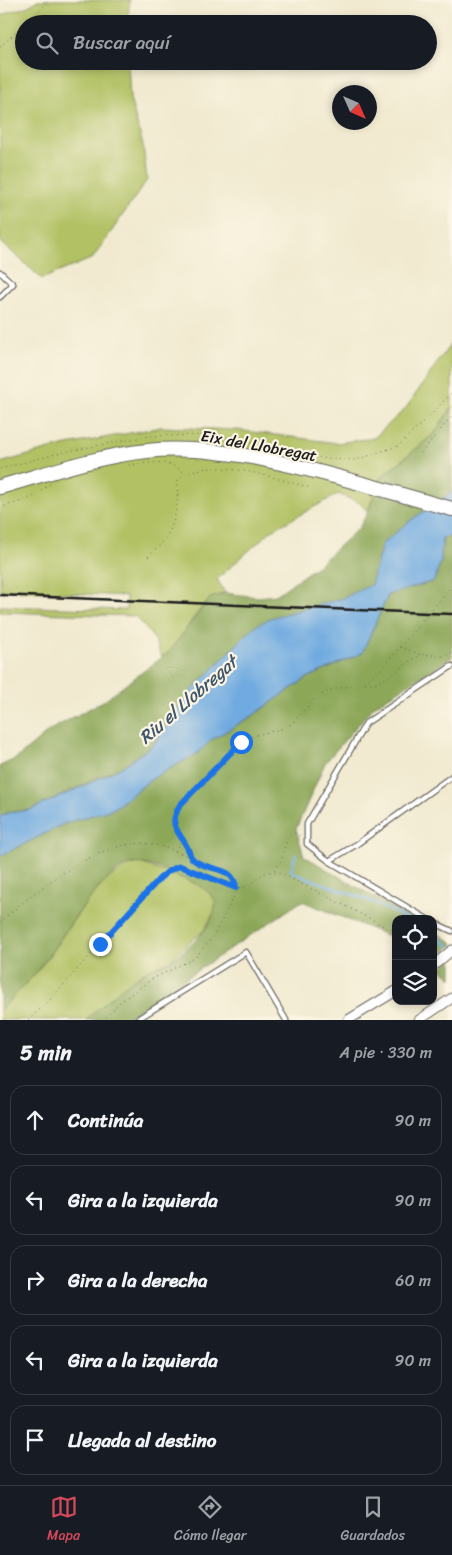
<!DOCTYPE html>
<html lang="es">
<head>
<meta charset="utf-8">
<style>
  body { margin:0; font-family:Sriracha,sans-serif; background:#20242c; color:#f1f3f6 }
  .controls { position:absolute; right:15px; bottom:15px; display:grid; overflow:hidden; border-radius:10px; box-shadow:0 2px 8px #0003 }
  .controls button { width:45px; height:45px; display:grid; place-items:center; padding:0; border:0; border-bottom:1px solid #363941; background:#171b24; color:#f1f3f6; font:25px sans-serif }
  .compass { position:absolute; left:332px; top:85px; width:45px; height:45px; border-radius:50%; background:#171b24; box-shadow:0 2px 8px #0003; rotate:135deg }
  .stop { position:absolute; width:15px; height:15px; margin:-11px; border:4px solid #1a73e8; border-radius:50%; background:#fff }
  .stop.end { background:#1a73e8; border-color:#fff; box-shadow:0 1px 5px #0008 }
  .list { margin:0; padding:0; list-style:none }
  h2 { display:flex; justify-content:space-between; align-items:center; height:65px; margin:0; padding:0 20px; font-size:21px }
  h2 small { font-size:16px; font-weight:400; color:#9ea1a6 }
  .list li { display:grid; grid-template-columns:32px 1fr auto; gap:15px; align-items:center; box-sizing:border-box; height:70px; margin:0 10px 10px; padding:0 10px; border:1px solid #363941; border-radius:15px }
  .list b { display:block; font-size:19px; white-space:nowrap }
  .list em { font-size:16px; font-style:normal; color:#9ea1a6 }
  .icon { flex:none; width:28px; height:28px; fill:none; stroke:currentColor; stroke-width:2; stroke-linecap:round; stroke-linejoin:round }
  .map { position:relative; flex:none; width:452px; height:1020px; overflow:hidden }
  .search { position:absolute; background:#171b24; box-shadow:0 2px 8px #0003; left:15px; right:15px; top:15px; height:55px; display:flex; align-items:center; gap:12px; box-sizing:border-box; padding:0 18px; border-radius:28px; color:#9ea1a6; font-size:19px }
  .sheet { height:465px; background:#171b24 }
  nav { display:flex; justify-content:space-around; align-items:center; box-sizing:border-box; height:70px; border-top:1px solid #363941; background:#171b24; font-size:14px; color:#9ea1a6 }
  nav a { display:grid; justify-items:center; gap:2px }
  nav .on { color:#d1495b }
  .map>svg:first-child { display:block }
  .green { fill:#b1c163; stroke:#666e40 }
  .forest { fill:#8ca759; stroke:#54623a }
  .water { fill:#70aae0; stroke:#46637e }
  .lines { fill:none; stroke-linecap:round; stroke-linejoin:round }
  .stream { stroke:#70aae0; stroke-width:2.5 }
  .service-casing { stroke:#67645b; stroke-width:7 }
  .minor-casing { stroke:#67645b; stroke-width:11 }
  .trunk-casing { stroke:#67645b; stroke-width:16 }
  .path { stroke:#67645b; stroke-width:1; stroke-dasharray:1 4; stroke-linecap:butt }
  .service { stroke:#fff; stroke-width:4.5 }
  .minor { stroke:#fff; stroke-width:9 }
  .trunk { stroke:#fff; stroke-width:14 }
  .rail { stroke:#1c1c1c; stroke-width:2.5 }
  .route { stroke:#1a73e8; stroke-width:6 }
  .labels { text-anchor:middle; stroke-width:4.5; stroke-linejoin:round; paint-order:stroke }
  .street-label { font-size:16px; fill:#1c1c1c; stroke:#fcf5e5 }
  .water-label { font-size:18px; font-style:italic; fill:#3e556a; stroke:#fcf5e5 }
</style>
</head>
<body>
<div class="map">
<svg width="452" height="1020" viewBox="0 0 452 1020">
  <rect width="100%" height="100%" fill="#fcf5e5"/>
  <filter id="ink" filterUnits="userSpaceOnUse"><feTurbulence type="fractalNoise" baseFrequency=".02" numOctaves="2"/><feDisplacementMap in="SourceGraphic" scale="10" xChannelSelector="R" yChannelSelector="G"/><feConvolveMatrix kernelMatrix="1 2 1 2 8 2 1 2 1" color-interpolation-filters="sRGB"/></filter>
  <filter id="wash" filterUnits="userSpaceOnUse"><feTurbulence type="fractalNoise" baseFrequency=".0096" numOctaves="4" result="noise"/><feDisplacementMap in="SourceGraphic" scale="20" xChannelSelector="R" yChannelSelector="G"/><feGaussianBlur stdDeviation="1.12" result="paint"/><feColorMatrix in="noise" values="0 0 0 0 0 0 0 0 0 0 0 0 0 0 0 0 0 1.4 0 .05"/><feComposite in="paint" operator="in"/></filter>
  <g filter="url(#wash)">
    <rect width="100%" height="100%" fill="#f1ead0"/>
    <path class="green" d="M37,0H130L127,24H24V61H128L130,99L143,145L147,180L93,258L42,279L0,241V19C9,6 24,13 37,0Z
      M452,342V407L434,434L379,479L368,512L360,503L338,494L272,530L217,579L225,593C196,601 188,633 168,653L161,657L155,640L136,616L0,612V606L126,610V596L0,590V463L57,447L161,427L237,430L337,443L374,438L406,408Z
      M140,863L198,884L211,894L216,900V909L204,930L169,961L145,971L86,1020H0V1010C15,995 28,981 42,965C65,936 101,867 140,863Z"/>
    <path class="forest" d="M452,407V492L411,520L382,544L372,585L343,598L192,690L153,745L122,767L30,810L7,813L0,817V766L17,758L50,730L105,700L168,653L210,598L225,593L258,597L276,595L317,566L359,528L368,512L379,479L434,434Z
      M452,536V657L374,706L325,763L296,829L304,856L412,919H396V939L302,901L123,1020H86C104,1003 123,986 143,973C150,968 160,966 168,962C187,951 218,924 215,900C204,885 191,882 175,875C160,868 143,860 127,865C101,874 61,939 44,962C31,980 15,995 0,1010V856L66,823L113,809L153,778L198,753L211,740L252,716L307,678L362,653L388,595L434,581L441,561L442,538Z
      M433,931L452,942V946L438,956L433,954Z
      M452,959V978L441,968Z"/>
    <path class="water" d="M452,492V536L442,538L441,561L434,581L388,595L362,653L307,678L252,716L211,740L198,753L153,778L113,809L66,823L0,856V817L7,813L30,810L77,789L122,767L153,745L192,690L254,627L270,618L343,598L371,585L382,544L411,520Z"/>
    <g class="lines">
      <path class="stream" d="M296,854L291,870L294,873L373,902L407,919
        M433,934L449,946"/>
    </g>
  </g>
  <g filter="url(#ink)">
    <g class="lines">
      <g class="service-casing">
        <path id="service" d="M0,272L13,284L0,297
          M329,861L357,844L452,776
          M427,919L329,861L307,844V824L366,723L452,666
          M433,922L452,931
          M136,1020L246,952L286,1020"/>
      </g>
      <g class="minor-casing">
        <path id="minor" d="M433,966L452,950
          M348,1020L396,991
          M419,1020L452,998"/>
      </g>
      <g class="trunk-casing">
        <path id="trunk" d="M0,487C49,473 97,456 147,451C239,441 362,485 452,509"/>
      </g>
      <path class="path" d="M25,24L50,0
        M0,47L24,25
        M421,453L452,416
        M129,465C148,463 169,458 184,473
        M0,469L59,453L148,436L215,435L327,459L356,460L398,446L432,414L452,392
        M0,508L33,497L50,484
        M148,557C176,532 177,515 178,480C205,453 275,479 308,487
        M400,647L421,655
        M365,683C387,686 403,662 421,655C433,652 440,661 452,652
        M175,851L182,840
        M193,860C182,838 167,829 180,805L241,742L252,736L281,729L292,724L314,699L331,690L364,683L382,668L452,586
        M274,870L281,861L288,835L295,833L301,837
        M0,922C34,892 102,836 151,844C174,848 207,866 230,874L236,881L237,891L214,935L195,958L152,979L120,1002L103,1020
        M433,950L437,952
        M28,1020L46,1004L160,878L170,870L179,867L241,888C258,884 259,867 281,873L396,932"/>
      <use href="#service" class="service"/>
      <use href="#minor" class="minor"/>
      <use href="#trunk" class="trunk"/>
      <path class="rail" d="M0,595L452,614"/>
    </g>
  </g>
  <g class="lines" filter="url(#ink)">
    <path class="route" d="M100,944L160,878L170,870L180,866L236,888C234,865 208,872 194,860C190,858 189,851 187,847C177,828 168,826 180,805L241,742"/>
  </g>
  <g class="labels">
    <g class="street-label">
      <text transform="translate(259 445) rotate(10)" y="6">Eix del Llobregat</text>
    </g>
    <g class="water-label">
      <text transform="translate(188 700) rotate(-41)" y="6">Riu el Llobregat</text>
    </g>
  </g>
</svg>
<div class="controls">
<button><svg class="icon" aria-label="locate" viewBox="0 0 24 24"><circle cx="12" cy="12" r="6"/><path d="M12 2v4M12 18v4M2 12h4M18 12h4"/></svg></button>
<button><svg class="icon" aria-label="layers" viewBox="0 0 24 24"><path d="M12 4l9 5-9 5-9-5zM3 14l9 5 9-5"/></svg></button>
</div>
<svg class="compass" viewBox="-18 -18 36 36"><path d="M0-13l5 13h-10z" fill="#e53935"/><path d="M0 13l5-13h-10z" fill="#9ea1a6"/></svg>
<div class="stop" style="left:241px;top:742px"></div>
<div class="stop end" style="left:100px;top:944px"></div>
<div class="search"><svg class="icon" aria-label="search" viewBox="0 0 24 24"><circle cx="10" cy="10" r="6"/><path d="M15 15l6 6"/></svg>Buscar aquí</div>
</div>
<section class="sheet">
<h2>5 min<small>A pie · 330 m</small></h2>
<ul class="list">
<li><svg class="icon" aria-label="ahead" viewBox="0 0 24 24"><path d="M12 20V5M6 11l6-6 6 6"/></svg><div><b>Continúa</b></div><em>90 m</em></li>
<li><svg class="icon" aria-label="left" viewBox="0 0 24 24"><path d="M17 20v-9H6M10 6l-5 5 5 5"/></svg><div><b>Gira a la izquierda</b></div><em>90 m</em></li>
<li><svg class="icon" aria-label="right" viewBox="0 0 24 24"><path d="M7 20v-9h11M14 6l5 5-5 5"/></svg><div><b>Gira a la derecha</b></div><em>60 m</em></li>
<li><svg class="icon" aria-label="left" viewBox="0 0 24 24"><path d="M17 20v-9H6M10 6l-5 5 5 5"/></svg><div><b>Gira a la izquierda</b></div><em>90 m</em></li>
<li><svg class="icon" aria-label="arrive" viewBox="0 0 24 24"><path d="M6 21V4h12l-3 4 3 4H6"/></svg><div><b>Llegada al destino</b></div></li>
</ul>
</section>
<nav>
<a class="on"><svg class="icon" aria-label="map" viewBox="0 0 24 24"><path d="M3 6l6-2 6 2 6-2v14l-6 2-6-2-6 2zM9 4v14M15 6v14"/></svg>Mapa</a>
<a><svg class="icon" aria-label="directions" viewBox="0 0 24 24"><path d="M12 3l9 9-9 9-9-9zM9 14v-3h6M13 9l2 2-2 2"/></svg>Cómo llegar</a>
<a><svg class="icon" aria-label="saved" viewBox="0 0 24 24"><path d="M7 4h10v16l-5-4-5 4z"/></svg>Guardados</a>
</nav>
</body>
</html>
